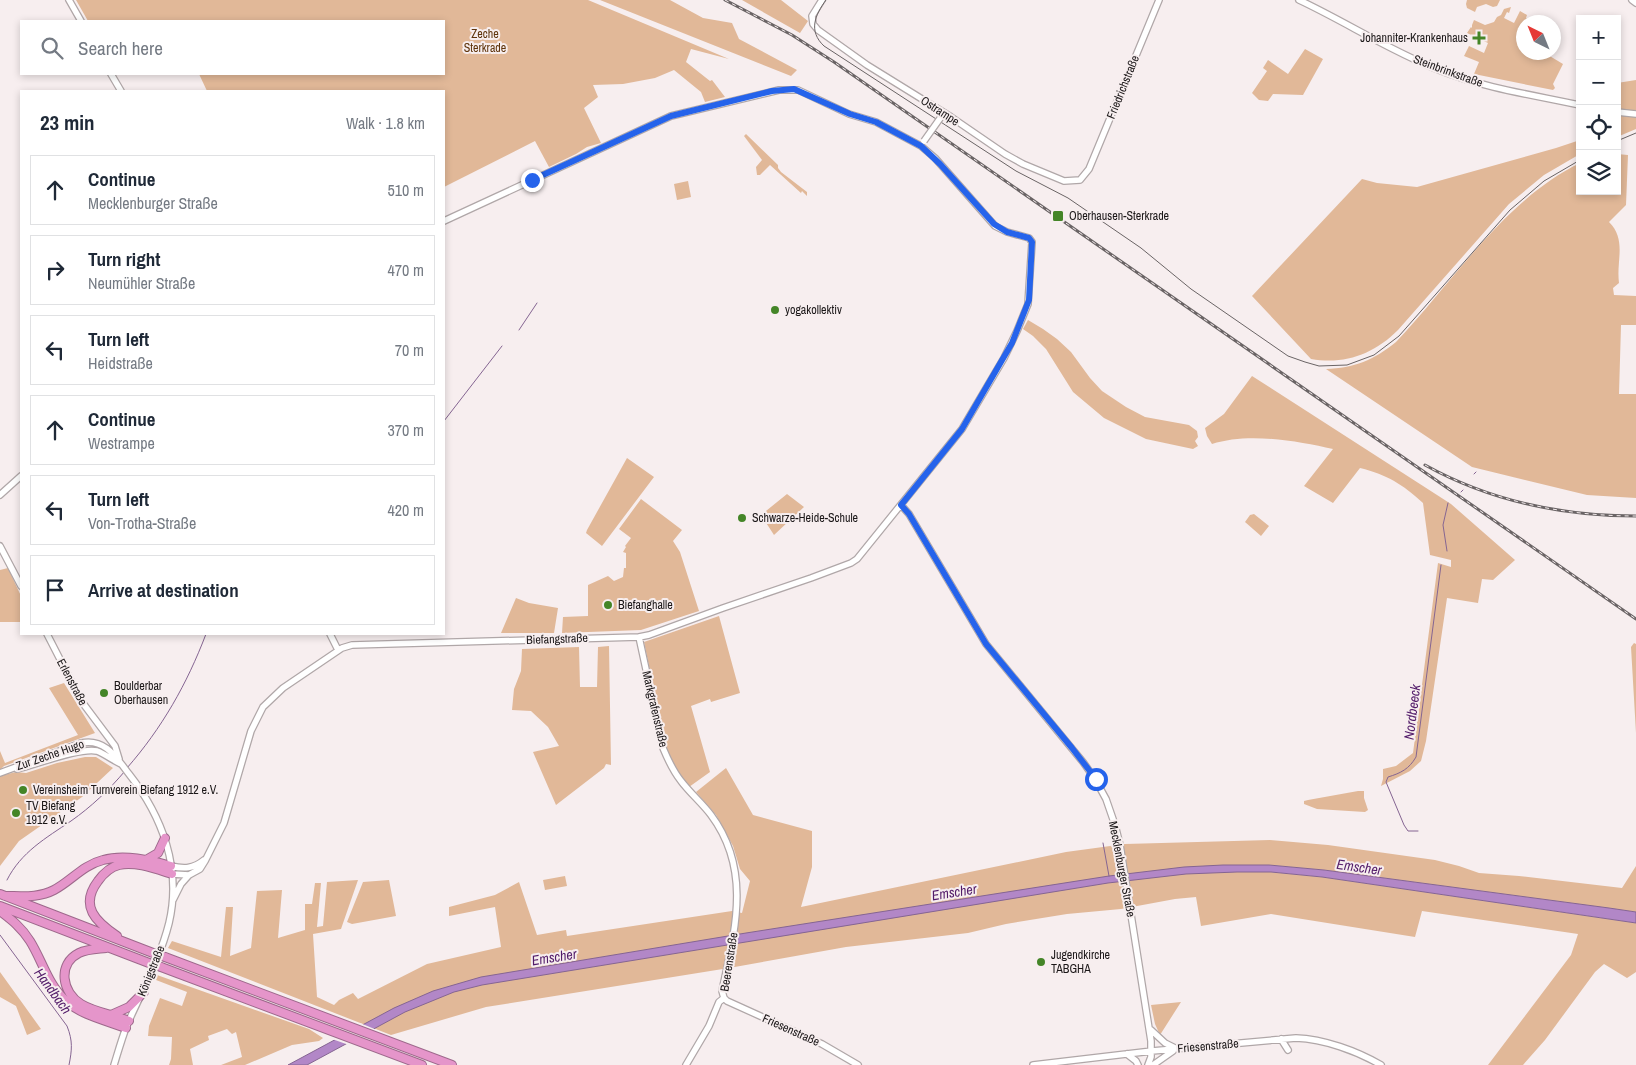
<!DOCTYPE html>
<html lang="en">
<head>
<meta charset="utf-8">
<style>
  body { margin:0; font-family:"Archivo Narrow",sans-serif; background:#f6f6f7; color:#1f2937 }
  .controls { position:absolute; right:15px; top:15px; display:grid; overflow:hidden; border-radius:0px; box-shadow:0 2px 8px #0003 }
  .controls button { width:45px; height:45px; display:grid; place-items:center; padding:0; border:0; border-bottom:1px solid #e0e1e3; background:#fff; color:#1f2937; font:25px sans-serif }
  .compass { position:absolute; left:1516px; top:15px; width:45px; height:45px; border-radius:50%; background:#fff; box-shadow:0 2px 8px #0003; rotate:317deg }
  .stop { position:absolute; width:15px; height:15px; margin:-11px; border:4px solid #2563eb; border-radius:50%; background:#fff }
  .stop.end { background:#2563eb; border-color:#fff; box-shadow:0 1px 5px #0008 }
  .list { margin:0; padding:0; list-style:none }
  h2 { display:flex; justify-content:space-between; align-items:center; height:65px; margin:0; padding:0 20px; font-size:21px }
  h2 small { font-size:16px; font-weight:400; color:#747a83 }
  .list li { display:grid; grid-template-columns:32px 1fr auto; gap:15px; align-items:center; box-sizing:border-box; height:70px; margin:0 10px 10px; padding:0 10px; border:1px solid #e0e1e3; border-radius:0px }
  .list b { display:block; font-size:19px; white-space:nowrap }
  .list p { margin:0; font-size:16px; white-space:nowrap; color:#747a83 }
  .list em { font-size:16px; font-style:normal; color:#747a83 }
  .icon { flex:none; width:28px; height:28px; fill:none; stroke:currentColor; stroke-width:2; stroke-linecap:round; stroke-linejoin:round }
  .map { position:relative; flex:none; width:1636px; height:1065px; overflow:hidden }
  .search { position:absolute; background:#fff; box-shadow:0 2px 8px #0003; left:20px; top:20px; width:425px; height:55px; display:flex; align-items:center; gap:12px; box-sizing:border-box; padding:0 18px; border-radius:0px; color:#747a83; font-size:19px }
  .panel { position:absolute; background:#fff; box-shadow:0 2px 8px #0003; left:20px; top:90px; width:425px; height:545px; border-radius:0px }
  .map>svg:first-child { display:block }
  .green { fill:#e1b898 }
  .water { fill:#b287c7; stroke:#856592 }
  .pier { fill:#f7eeef }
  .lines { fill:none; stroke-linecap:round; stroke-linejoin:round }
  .stream { stroke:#856592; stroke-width:1 }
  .secondary-casing { stroke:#b0a7a8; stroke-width:8 }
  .highway-casing { stroke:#9e698c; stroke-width:10 }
  .secondary { stroke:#fff; stroke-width:5.5 }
  .highway { stroke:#e595ca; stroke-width:8 }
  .tram { stroke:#6a6465; stroke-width:1 }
  .rail-casing { stroke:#6a6465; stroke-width:3 }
  .rail { stroke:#f7eeef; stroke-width:1; stroke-dasharray:4; stroke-linecap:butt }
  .secondary-bridge-casing { stroke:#b0a7a8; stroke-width:8; stroke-linecap:butt }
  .highway-bridge-casing { stroke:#9e698c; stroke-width:10; stroke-linecap:butt }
  .secondary-bridge { stroke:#fff; stroke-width:5.5 }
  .highway-bridge { stroke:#e595ca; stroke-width:8 }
  .route { stroke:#2563eb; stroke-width:6 }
  .poi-dot { fill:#448527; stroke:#f7eeef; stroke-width:2 }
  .labels { text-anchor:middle; stroke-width:4; stroke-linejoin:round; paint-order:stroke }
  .park-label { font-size:12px; fill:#5f340b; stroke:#f7eeef }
  .poi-label { font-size:12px; fill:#1b1718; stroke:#f7eeef; text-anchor:start }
  .street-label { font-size:12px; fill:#1b1718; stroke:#f7eeef }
  .water-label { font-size:14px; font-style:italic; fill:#521b69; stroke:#f7eeef }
</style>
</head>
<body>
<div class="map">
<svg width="1636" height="1065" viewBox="0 0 1636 1065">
  <rect width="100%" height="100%" fill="#f7eeef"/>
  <path class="green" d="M76,0H588L729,59L691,49L686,62L710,81L712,80L725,97L705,102L701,92L674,70L655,78L623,84L593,85L598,97L584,108L601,143L587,147L576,154L549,167L535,141L444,187V91H207L199,74H444V21H88Z
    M600,0H670L703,18L732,23L739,39L797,70L791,76Z
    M742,0H781L808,21L800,33Z
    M1467,0H1500L1497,6L1493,7L1486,4L1477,7L1475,12L1467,8L1466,4Z
    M1511,7L1509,13L1507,12L1504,18L1514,23L1520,11L1527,15L1526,18L1531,20L1532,17L1541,22H1524V52L1549,53L1548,55L1563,64L1553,84L1555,88L1553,90L1474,74L1479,62L1464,56L1469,46L1484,53L1488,43L1467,33L1471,27L1472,28V25L1474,20L1485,25L1494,22L1497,17L1501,15L1504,9Z
    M1305,49L1323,59L1303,95L1273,94L1268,101L1259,100L1252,93L1267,71L1263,68L1268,60L1288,74Z
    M1636,80V129L1617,137V83Z
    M746,134L778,165V168L781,172L807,192V196L802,191L801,193L770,165L760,175H757L756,167L762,160L744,136Z
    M1580,140V154L1544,175L1509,204L1398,330C1374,354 1345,365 1311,359L1252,296L1362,179L1377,183L1417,187L1556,148Z
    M1617,154L1628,155L1626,205L1609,222C1627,240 1616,260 1619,283L1613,288L1614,295L1636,296V325H1621L1619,394H1636V498L1587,495L1472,467L1326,369C1354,368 1374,360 1396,342C1453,282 1504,200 1580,163V191H1617Z
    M688,181L691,197L677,200L674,184Z
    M1028,320L1043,329L1057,339L1071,352L1090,378L1102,391L1126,407L1145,417L1189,425L1197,431L1198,437L1195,441L1198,446L1193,449L1146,439L1104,418L1073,392L1046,349L1033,336L1023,329Z
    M1252,376L1451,504L1515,560L1493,580L1482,579L1478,603L1447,598L1426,741L1421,761L1410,771L1381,786L1383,779V769L1396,766L1413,753L1438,563L1451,567V560L1430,555L1423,503C1402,484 1388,475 1360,468L1333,503L1304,486L1333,449C1297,441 1248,432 1212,444L1207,436L1205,428L1224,414Z
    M627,458L654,477L602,546L586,533L587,530Z
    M787,494L804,507L774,535L761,515Z
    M641,499L682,530L673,541L680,552L699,611L641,630L562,633L563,617L588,616V585L608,576L614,581L623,577L624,568H626V553L623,552L626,547L625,546L631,538L619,529Z
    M1254,514L1269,526L1261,536L1245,522L1250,515Z
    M8,568L21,596V622H0V570Z
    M516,598L529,603L558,608L554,633H501Z
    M719,616L740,693L711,702L710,699L691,706L710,772L689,787L675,770L666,749L644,642Z
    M1634,643L1636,644V733L1631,647Z
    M609,646L611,765L606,764L604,768L556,805L533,752L559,746L548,727L531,711L512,710L514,689L521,671L522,649L579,647L580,687H597L598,647Z
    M64,683L95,733L4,766L0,770V751L5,763L78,735L49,688Z
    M85,757H96L113,768L82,797L19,841L0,866V776L16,772L26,773L57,763Z
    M726,768L753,815L812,831V867L801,907L1066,852L1125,844L1270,840L1328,845L1435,860L1459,866L1479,873L1519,876L1622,888L1636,866V912L1324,870L1270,865L1271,872L1322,877L1636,923V972L1627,978L1604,964L1595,972L1545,1040L1523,1065H1488L1571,955L1578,934L1422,911L1415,937L1271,914L1201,926L1196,897L1175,899L1121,909L1067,914L1006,924L968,933L846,947L729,968L486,1007L391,1035L168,948L172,941L221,957L226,907H233L230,956L251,948L257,891L282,890L278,938L305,930V904H312L315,883H321L317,927L323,926L327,882L358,880L341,929L313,934L317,997L334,1005L339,1000L353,993L358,999L427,964L501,947L495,907L449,916V907L495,895L519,882L537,935L566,930L567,936L732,911L742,913L750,881L740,869L733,846L716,815L696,792Z
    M1358,791H1364V798L1368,810L1365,812L1317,809L1304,804V801L1308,800Z
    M565,876L567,886L545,890L543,880Z
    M389,880L396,916L352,924L347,922L363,882Z
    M0,972L41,1029L27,1035L16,1006L0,997Z
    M157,975L309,1029L323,1038L319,1041L292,1045L245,1065H221L242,1057L236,1032L232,1034L227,1029L208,1036L209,1040L190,1049L193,1065H169L171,1059L172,1037L148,1036L149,1026L160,998L182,1006L187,992L156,980Z
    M1181,1002L1160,1035L1155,1024L1151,1005Z"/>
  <path class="water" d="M1223,865H1269L1324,870L1609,908L1636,912V923L1322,877L1271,872H1237L1186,874L1108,883L482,985L454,992L405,1012L307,1065H288L394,1008L433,991L481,977L746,933L1109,876L1184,867Z"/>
  <path class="pier" d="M360,1023L377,1030L349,1045L332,1039Z"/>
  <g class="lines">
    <path class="stream" d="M519,330L537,303
      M444,421L502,346
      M1474,474L1476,472
      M1461,492L1463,490
      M1447,551L1443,525L1448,503
      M127,768C162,728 187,684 206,634
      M1418,831H1408L1404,825L1386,782L1388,777C1401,773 1409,769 1416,757L1441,565
      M1103,843L1109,876
      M7,880C21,852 46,838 71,821C91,807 109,790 125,771
      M0,935L67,1026C73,1041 72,1050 69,1065"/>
    <g class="secondary-casing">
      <path id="secondary" d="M69,0L81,21
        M822,0L812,16L813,24L818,30L867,65L951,117L1005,154L1023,164L1064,181L1080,180L1089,169L1159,0
        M1299,0C1346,22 1390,51 1439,70C1484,88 1533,95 1580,105
        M1632,0L1636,3
        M111,74L121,91
        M1617,112L1636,114
        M0,495L21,476
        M901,505L909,514L986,644L1083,762L1095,779L1106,799L1115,825L1120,845L1151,1041V1057L1148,1065
        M0,546L21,586
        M47,634L82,702L115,746L119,759
        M330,634L338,650
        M639,637L663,748C668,760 673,771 681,781C690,793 702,803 711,815C752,870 735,930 722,991L724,998
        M17,769C35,765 81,747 97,751C105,754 114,761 121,764
        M0,773L81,743C105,738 116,757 129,774C162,816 182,868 169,923C160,959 142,991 127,1025C122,1038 118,1052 114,1065
        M171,866C184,869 193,869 204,860
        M172,874L189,875L200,869L205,861L224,823L251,731L263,707L283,688L342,648L352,645L639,637L649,635L723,608L811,578L851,563L857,559L962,429L1004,358L1017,331L1028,304L1032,242L1029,238L1007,232L995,226L935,158L921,146L876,122L849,114L798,90H779L671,116L444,221
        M173,900L181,884L189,875
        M724,998L727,1001L822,1044L858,1065
        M1151,1030L1165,1043L1175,1048
        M1281,1039L1288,1050
        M1127,1054L1136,1061L1138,1065
        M686,1065L709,1026L719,1002L724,998
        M1033,1065L1152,1051L1296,1038C1324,1039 1357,1051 1381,1065
        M1153,1065L1173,1051"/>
    </g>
    <g class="highway-casing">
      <path id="highway" d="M146,860L158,853L165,838
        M0,894L153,953
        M5,896C22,896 39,898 54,890C71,881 83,865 103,860C124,854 150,860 171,866
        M0,906L149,963
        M0,911C12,920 22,928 30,941C42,960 48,985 66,1001C83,1016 105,1020 126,1028
        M117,936C96,922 79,906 98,881C103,874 111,867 119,865C135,861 156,869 172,874
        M106,948C97,949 87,949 79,953C57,964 62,993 81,1004C96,1013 113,1014 129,1021
        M165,957L452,1065
        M161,967L422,1065
        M111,1015L129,1007L144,992"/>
    </g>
    <use href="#secondary" class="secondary"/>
    <use href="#highway" class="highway"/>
    <path class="tram" d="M826,0C815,15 808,31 824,46L1016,171L1068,198L1141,248L1191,289L1288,356L1305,362L1319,366L1347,365L1374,355L1399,336L1510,210L1544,181L1580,160
      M1617,141L1636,133"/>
    <g class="rail-casing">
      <path id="rail" d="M725,0L792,35L834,62L1636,619
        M1425,465C1490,501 1563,516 1636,516"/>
    </g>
    <use href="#rail" class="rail"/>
    <g class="secondary-bridge-casing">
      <path id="secondary-bridge" d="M924,141L941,117"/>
    </g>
    <g class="highway-bridge-casing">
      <path id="highway-bridge" d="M153,953L165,957
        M149,963L161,967"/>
    </g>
    <use href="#secondary-bridge" class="secondary-bridge"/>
    <use href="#highway-bridge" class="highway-bridge"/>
  </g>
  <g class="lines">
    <path class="route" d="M532,180L671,116L772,91L794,89L850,114L876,122L921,146L940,164L994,224L1007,232L1029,238L1032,242L1029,300L1012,343L962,429L901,505L909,514L986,644L1072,748L1096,779"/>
  </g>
  <g class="poi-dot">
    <path d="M1476.5 30.5h5v5h5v5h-5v5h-5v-5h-5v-5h5z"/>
    <rect x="1052" y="210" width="12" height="12" rx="2.5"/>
    <circle cx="775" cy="310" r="5"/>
    <circle cx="742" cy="518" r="5"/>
    <circle cx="608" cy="605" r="5"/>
    <circle cx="104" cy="693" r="5"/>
    <circle cx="23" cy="790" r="5"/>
    <circle cx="16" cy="813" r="5"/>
    <circle cx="1041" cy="962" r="5"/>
  </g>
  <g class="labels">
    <g class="park-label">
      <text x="485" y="38">Zeche<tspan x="485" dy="14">Sterkrade</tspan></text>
    </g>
    <g class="poi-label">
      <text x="1468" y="42" text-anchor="end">Johanniter-Krankenhaus</text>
      <text x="1069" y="220">Oberhausen-Sterkrade</text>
      <text x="785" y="314">yogakollektiv</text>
      <text x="752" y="522">Schwarze-Heide-Schule</text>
      <text x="618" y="609">Biefanghalle</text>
      <text x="114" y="690">Boulderbar<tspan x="114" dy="14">Oberhausen</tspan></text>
      <text x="33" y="794">Vereinsheim Turnverein Biefang 1912 e.V.</text>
      <text x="26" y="810">TV Biefang<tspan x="26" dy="14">1912 e.V.</tspan></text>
      <text x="1051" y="959">Jugendkirche<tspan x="1051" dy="14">TABGHA</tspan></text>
    </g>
    <g class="street-label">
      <text transform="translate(1448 71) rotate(20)" y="4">Steinbrinkstraße</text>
      <text transform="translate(1123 87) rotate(-68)" y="4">Friedrichstraße</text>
      <text transform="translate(940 111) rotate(33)" y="4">Ostrampe</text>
      <text transform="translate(557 639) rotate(-2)" y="4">Biefangstraße</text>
      <text transform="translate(72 682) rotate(62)" y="4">Erlenstraße</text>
      <text transform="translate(655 709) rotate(77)" y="4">Markgrafenstraße</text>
      <text transform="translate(50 755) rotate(-19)" y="4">Zur Zeche Hugo</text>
      <text transform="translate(1122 869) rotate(79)" y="4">Mecklenburger Straße</text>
      <text transform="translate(729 962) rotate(-81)" y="4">Beerenstraße</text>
      <text transform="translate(151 971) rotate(-68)" y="4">Königstraße</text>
      <text transform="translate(791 1030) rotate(24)" y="4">Friesenstraße</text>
      <text transform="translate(1208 1046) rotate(-5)" y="4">Friesenstraße</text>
    </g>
    <g class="water-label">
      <text transform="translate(1412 712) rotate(-83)" y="5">Nordbeeck</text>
      <text transform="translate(1359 867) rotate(8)" y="5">Emscher</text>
      <text transform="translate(954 892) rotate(-9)" y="5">Emscher</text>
      <text transform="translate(554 957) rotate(-9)" y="5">Emscher</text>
      <text transform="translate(53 991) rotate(54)" y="5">Handbach</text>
    </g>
  </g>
</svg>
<div class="controls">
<button>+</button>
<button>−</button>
<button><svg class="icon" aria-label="locate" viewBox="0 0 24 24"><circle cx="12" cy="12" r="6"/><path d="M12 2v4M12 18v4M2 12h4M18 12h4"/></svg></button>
<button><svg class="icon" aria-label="layers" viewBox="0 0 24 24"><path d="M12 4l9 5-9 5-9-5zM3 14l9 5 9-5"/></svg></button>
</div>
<svg class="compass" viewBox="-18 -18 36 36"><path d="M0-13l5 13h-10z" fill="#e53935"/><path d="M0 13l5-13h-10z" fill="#747a83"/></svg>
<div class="stop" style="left:1096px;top:779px"></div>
<div class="stop end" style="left:532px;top:180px"></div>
<div class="search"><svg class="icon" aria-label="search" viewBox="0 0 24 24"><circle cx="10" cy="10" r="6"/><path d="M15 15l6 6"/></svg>Search here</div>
<section class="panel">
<h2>23 min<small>Walk · 1.8 km</small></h2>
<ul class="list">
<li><svg class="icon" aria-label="ahead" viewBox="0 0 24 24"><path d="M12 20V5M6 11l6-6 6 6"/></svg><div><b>Continue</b><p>Mecklenburger Straße</p></div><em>510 m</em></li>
<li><svg class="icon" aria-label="right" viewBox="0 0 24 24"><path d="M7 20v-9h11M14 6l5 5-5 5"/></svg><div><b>Turn right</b><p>Neumühler Straße</p></div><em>470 m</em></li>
<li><svg class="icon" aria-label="left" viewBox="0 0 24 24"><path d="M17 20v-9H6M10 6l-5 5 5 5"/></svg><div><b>Turn left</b><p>Heidstraße</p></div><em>70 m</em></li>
<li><svg class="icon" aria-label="ahead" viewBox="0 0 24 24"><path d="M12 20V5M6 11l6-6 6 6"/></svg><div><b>Continue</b><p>Westrampe</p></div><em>370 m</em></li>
<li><svg class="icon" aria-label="left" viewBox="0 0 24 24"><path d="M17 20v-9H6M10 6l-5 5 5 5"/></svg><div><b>Turn left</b><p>Von-Trotha-Straße</p></div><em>420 m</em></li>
<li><svg class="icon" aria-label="arrive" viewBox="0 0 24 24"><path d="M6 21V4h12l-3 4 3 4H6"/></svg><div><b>Arrive at destination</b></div></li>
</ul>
</section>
</div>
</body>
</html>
